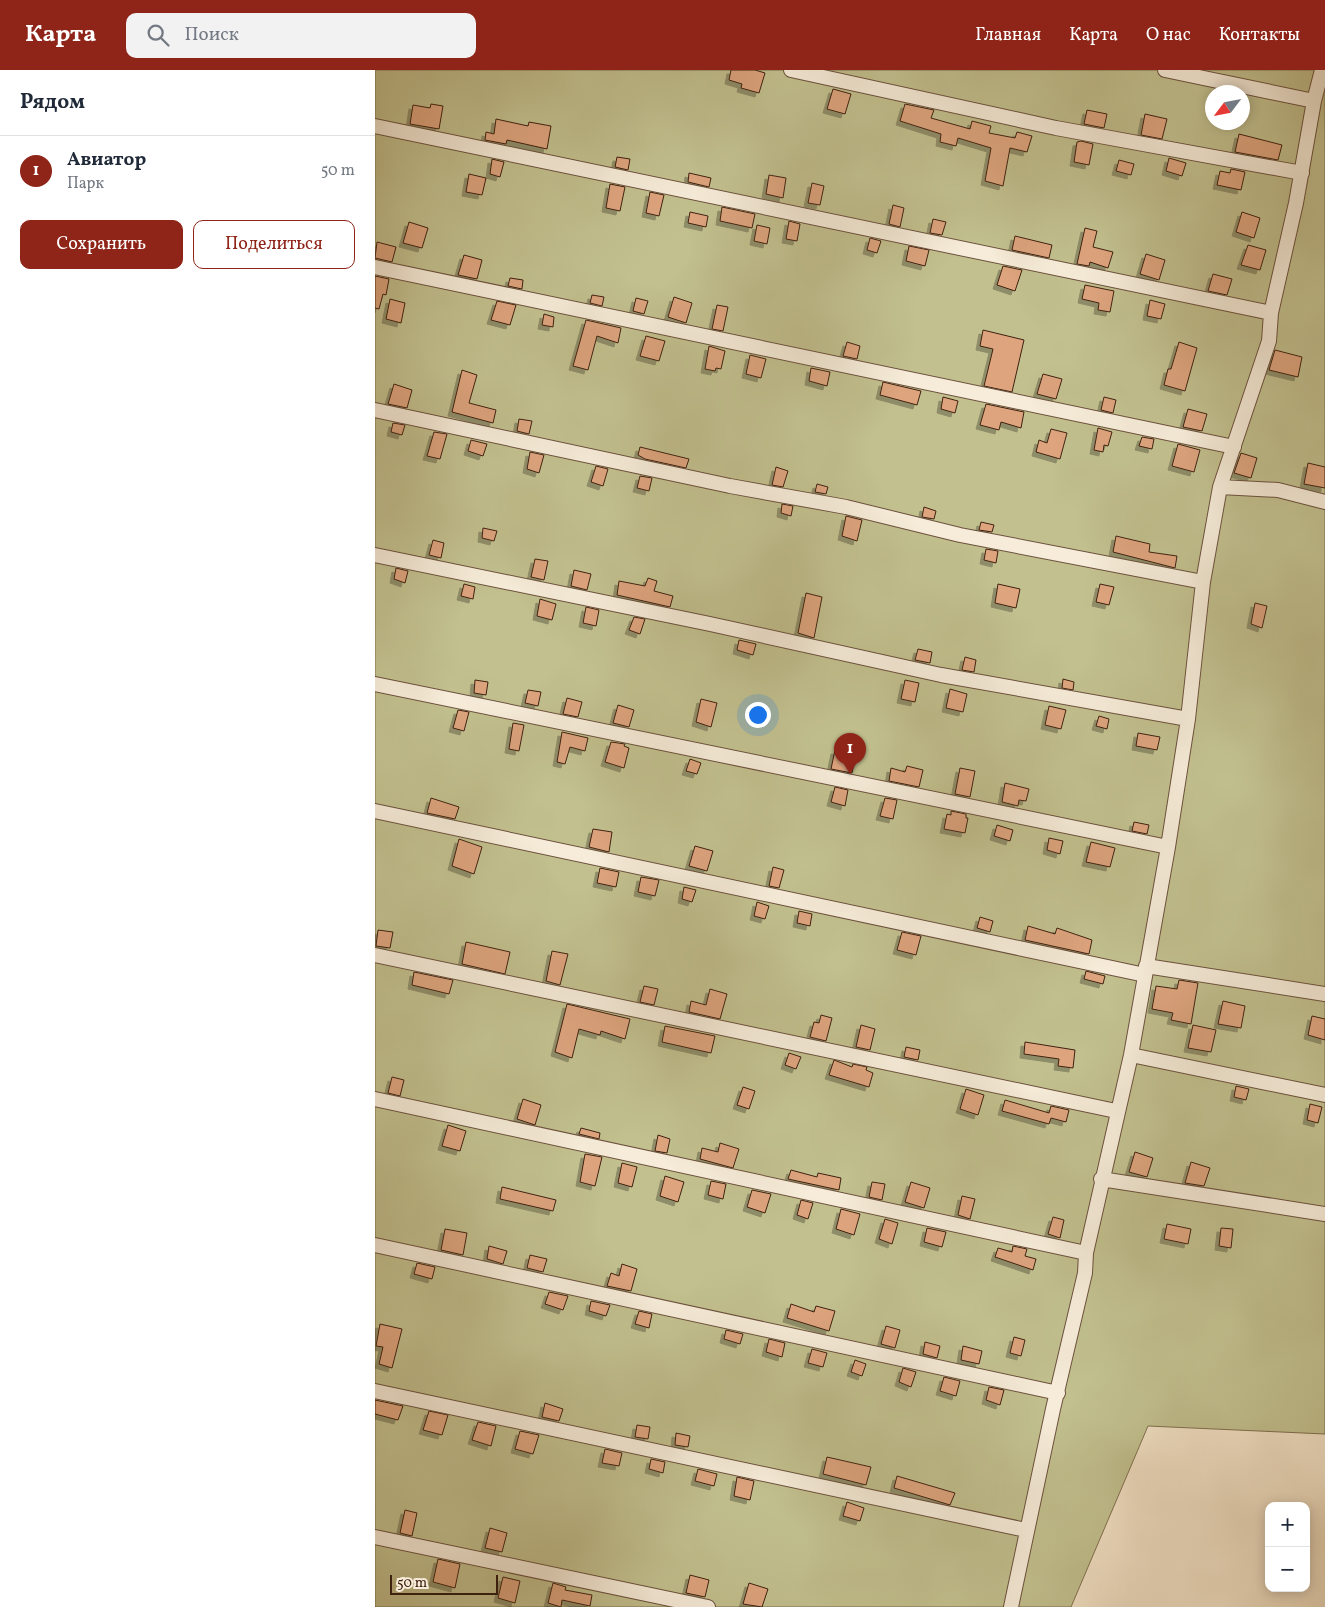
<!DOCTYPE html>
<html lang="ru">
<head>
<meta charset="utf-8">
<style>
  body { margin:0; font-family:Vollkorn,serif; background:#f2f2f3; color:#1f2937 }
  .controls { position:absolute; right:15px; bottom:15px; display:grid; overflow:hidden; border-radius:10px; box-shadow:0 2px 12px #0003 }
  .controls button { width:45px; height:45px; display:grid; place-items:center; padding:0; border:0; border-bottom:1px solid #e0e1e3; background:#fff; color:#1f2937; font:25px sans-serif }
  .compass { position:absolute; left:830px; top:15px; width:45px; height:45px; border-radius:50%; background:#fff; box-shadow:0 2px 12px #0003; rotate:238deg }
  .scale { position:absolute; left:15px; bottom:12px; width:108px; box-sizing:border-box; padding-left:5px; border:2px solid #3f2110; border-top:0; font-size:14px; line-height:18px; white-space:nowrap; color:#3f2110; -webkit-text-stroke:4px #f6ecd9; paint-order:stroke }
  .you { position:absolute; left:382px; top:644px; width:18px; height:18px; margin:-12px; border:4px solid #fff; border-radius:50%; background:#1a73e8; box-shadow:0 0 0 8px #1a73e833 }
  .badge { display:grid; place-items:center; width:32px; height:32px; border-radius:50%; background:#8f2418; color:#fff; font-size:16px; font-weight:700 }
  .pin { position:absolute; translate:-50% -41px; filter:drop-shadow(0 1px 2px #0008) }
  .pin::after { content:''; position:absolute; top:26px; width:18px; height:15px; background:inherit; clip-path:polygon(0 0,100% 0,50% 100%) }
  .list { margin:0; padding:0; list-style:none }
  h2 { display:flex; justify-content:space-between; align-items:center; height:65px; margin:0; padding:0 20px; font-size:21px }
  h2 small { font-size:16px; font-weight:400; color:#747a83 }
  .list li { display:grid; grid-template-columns:32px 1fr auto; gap:15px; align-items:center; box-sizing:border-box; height:70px; padding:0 20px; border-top:1px solid #e0e1e3 }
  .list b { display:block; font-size:19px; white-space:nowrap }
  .list p { margin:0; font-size:16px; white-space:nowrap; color:#747a83 }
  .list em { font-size:16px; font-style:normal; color:#747a83 }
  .actions { display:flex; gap:10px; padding:15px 20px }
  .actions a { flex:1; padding:11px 0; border:1px solid #8f2418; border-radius:10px; text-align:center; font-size:18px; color:#8f2418 }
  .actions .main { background:#8f2418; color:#fff }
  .icon { flex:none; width:28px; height:28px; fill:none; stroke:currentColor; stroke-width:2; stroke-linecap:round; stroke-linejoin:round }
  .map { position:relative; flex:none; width:950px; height:1537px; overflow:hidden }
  header { display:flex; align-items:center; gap:30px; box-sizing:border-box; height:70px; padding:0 25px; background:#8f2418; color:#fff }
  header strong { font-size:24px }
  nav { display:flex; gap:28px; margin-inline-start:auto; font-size:18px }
  .search { width:350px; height:45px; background:#f2f2f3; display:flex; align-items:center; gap:12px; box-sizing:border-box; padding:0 18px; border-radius:10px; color:#747a83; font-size:19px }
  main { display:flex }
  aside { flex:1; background:#fff }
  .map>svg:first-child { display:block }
  .green { fill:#c2c08f; stroke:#807050; fill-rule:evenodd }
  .building { fill:#dda47e; stroke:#3f2110; filter:url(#shadow) }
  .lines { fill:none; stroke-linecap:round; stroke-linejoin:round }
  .street-casing { stroke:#6c513d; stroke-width:16 }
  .street { stroke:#f6ecd9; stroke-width:14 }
</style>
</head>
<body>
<header>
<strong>Карта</strong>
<div class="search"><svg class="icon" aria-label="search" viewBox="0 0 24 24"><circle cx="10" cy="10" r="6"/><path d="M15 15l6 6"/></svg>Поиск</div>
<nav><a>Главная</a><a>Карта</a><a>О нас</a><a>Контакты</a></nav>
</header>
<main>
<aside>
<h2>Рядом<small></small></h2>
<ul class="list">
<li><span class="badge">1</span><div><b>Авиатор</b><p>Парк</p></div><em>50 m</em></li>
</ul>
<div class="actions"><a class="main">Сохранить</a><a>Поделиться</a></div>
</aside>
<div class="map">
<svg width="950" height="1537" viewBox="0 0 950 1537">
  <defs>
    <filter id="shadow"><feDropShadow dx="-4" dy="4" stdDeviation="0" flood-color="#0004"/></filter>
  </defs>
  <rect width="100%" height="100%" fill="#f1e1c5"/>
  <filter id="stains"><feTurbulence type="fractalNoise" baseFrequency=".004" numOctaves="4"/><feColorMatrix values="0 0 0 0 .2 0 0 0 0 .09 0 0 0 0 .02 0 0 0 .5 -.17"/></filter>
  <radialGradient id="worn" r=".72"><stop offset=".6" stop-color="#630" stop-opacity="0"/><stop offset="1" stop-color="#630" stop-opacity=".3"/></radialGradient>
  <path class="green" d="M0,0H950V1364L773,1356L696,1537H0ZM838,22H868V52H838Z"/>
  <path class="building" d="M356,0H380L390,3L384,23L366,18L367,14L354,10Z
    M458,19L476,24L470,44L452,39Z
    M56,34L68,36L64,59L35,54L38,35L55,38Z
    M530,34L559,40L556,48L595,59L597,51L616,56L614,63L640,68L642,62L657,66L652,82L635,78L628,116L610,111L616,78L583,68L581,76L565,72L566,64L525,51Z
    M712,40L732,44L729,58L709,54Z
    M770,44L792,49L787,69L766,65Z
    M121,49L153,56L154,52L176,56L172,79L132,70L131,74L110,70L111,62L119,64Z
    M864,64L907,75L903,90L860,82Z
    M706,71L718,74L714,95L699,92L702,72Z
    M242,87L255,89L253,100L240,97Z
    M794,88L811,93L807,106L791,101Z
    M117,89L129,92L125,107L115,104Z
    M744,90L759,94L756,105L741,101Z
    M856,99L870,102L866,120L842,115L845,101L855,103Z
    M314,103L336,108L334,117L313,112Z
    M94,104L111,108L107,125L91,122Z
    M394,105L411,108L408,128L391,124Z
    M437,113L449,116L445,135L433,133Z
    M235,114L250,117L245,141L231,138Z
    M275,122L289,125L284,146L271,143Z
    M518,135L529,138L525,157L514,154Z
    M347,137L380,144L377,158L345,151Z
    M315,142L333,146L331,157L313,153Z
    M867,142L885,148L879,168L861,162Z
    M558,149L571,152L567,165L555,163Z
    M414,151L425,154L422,171L411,169Z
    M34,152L53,158L47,178L28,173Z
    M382,155L395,158L392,174L379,171Z
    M710,158L722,161L718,177L738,182L733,198L715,192L714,196L702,194Z
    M640,166L677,175L674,188L637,180Z
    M495,168L506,171L502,183L492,180Z
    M2,172L21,177L17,192L0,188Z
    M873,175L891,180L885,200L866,195Z
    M534,176L554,180L550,196L531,191Z
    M771,184L790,190L784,210L765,204Z
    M89,185L107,190L102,209L83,205Z
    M628,196L647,200L640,221L622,215Z
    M838,204L857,209L852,225L833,221Z
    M0,206L14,209L11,225L8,224L4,239L0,238Z
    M135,208L148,210L147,219L133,216Z
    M710,215L739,221L735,242L723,240L724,233L707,229Z
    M217,225L229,227L227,236L215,233Z
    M299,227L317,233L311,253L293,247Z
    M261,228L273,231L269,244L258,241Z
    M15,229L30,233L26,253L11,249Z
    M775,230L790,234L786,249L772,246Z
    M122,231L141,235L135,255L116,250Z
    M342,235L353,237L348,261L337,259Z
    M169,244L179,247L178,257L167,255Z
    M211,250L246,258L243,273L222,266L213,300L198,296Z
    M608,260L649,270L637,322L609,316L618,279L605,276Z
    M271,266L290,271L284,291L265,286Z
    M472,272L485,276L482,289L468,286Z
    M804,272L822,278L810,321L789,315L793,299H796Z
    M334,276L350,281L346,299L341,298L340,301L330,299Z
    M900,280L927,287L923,307L894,300Z
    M375,285L391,289L386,308L371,304Z
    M436,298L455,302L452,316L434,311Z
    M87,300L102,305L94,333L121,340L118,353L77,342Z
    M668,304L687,309L681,329L662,324Z
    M508,312L546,321L542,335L505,325Z
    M19,314L37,320L32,338L13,334Z
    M568,327L583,331L580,343L566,339Z
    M729,327L741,330L738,343L726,340Z
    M611,334L649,342L646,358L626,352L624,360L605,355Z
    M813,339L832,344L827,361L808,357Z
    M144,349L157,351L154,364L142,361Z
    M18,353L30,355L27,365L16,362Z
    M723,358L737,362L733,376L729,375L728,382L719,380Z
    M676,359L692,363L685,389L661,382L664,370L672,373Z
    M59,362L72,364L65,389L52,386Z
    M767,367L779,369L777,379L764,376Z
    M96,370L112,374L108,386L93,381Z
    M803,374L825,380L819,402L797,396Z
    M265,377L314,389L311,398L270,389L263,385Z
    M155,382L169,385L164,403L152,399Z
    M866,383L882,388L876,408L859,403Z
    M933,393L950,397V418L929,414Z
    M221,396L233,399L228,416L216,412Z
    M401,397L413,401L408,417L397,415Z
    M265,406L277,408L274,421L262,418Z
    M442,414L453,417L451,424L440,422Z
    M407,434L418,436L416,446L406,443Z
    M549,437L561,441L559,449L547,447Z
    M471,446L487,450L482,471L467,466Z
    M606,452L619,455L617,462L604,460Z
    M108,458L122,461L119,471L107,468Z
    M741,466L775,474L774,482L802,486L800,498L738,482Z
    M58,470L69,473L66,488L54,485Z
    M611,479L623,481L621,493L609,490Z
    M160,489L173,491L169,510L156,507Z
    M21,498L33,501L30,513L19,509Z
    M199,500L216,504L212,520L196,516Z
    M273,508L282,511L279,521L298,526L295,537L242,525L244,511L270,516Z
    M89,514L100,517L98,529L86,526Z
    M623,514L645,519L641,538L620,533Z
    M725,514L739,517L734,535L721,532Z
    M431,523L447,527L439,568L423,563Z
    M165,529L181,534L177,550L162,546Z
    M880,533L892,536L887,558L876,554Z
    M211,537L224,540L221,556L208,553Z
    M259,547L270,549L265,564L254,560Z
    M364,570L381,574L378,585L362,580Z
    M543,579L557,582L555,593L540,590Z
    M590,587L601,590L599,602L587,600Z
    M688,609L699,612L698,620L687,618Z
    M100,610L113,612L111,625L99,623Z
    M530,610L544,613L540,632L526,629Z
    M575,619L592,624L588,642L571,638Z
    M153,620L166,622L163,636L150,633Z
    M192,628L207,632L203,647L188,644Z
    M326,629L342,633L336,657L321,652Z
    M243,635L259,640L254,657L238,653Z
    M674,636L691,640L686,659L670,655Z
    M83,640L94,642L89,661L78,658Z
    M724,646L734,649L732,659L721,656Z
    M138,653L149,655L144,681L134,679Z
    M187,662L213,668L210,681L195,677L190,694L182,692Z
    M763,663L785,667L782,680L761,676Z
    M236,672L250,674L249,676L254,678L249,698L230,692Z
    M460,680L481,684L477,703L456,699Z
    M315,689L326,693L322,704L311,701Z
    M532,696L548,700L544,717L514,711L516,698L530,702Z
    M585,698L600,701L595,727L580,724Z
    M630,713L654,719L651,731L644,730L643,736L627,732Z
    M460,717L473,720L470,736L456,732Z
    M56,728L84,737L80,749L52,743Z
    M510,728L522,730L518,749L505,746Z
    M576,741L591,744V748H593L590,763L569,759L572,744L576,745Z
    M759,752L774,755L772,764L757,761Z
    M622,755L638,760L635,771L619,766Z
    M218,759L237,762L234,782L214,777Z
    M674,768L688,771L685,784L672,780Z
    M84,769L107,777L99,804L77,796Z
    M716,772L740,778L735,797L711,792Z
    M320,776L338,781L332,801L314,796Z
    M398,797L409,800L404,818L394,816Z
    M225,798L244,802L241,817L222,813Z
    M266,807L284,810L280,826L263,822Z
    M309,817L321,820L317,832L307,829Z
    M382,832L394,836L390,849L379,846Z
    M424,841L437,844L435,856L422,853Z
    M605,847L618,851L615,862L602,858Z
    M653,856L680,864L682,858L717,870L714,884L650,870Z
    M3,860L18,862L15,878L1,876Z
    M527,862L546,866L541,885L522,880Z
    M91,872L135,882L130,904L87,894Z
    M177,881L193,884L185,915L171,911Z
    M711,901L730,906L728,914L709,909Z
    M39,902L78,910L74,924L37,915Z
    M804,910L823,913L816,954L796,950L798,943L777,939L781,916L802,919Z
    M269,916L283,919L279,935L265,932Z
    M335,919L352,924L345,949L314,942L316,931L331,935Z
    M848,931L870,936L866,958L843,954Z
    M192,934L255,949L250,969L226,961L225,965L204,959L197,988L180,982Z
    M446,945L457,948L451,971L435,967L439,952L444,953Z
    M937,946L950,949V970L933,965Z
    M486,955L500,959L495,980L481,977Z
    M818,955L841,960L836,982L813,978Z
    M290,956L340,966L336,983L287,972Z
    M650,972L700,980L698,998L683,996L684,989L649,984Z
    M531,977L545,980L543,990L529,987Z
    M414,983L426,987L421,999L410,995Z
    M459,990L477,997L478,994L492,997L491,1000L498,1003L494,1017L454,1005Z
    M17,1007L29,1010L25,1026L13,1023Z
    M861,1016L874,1019L871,1030L859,1027Z
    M368,1017L380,1021L374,1039L362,1035Z
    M591,1019L609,1025L603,1045L585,1039Z
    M148,1029L166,1035L160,1055L142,1049Z
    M630,1030L674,1043L676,1036L694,1040L691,1052L676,1048L674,1054L627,1041Z
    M935,1034L947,1037L943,1053L932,1050Z
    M73,1055L91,1061L85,1081L67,1076Z
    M206,1058L225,1063L224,1069L204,1064Z
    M283,1065L295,1069L292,1083L280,1081Z
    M345,1073L364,1079L358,1098L325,1089L327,1078L343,1082Z
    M760,1082L778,1088L772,1107L754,1102Z
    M210,1084L227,1087L220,1116L205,1112Z
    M816,1092L835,1098L829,1116L810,1113Z
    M247,1093L262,1097L257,1117L243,1113Z
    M416,1100L442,1107L443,1103L466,1108L464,1120L413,1109Z
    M290,1106L309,1112L303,1132L285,1126Z
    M336,1111L351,1114L348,1129L333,1125Z
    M497,1112L510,1114L507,1130L494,1127Z
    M536,1112L555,1118L549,1138L530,1132Z
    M127,1117L181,1130L178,1141L125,1129Z
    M377,1120L396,1124L390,1143L372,1137Z
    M587,1126L600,1129L595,1149L583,1145Z
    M426,1130L438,1133L433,1149L422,1145Z
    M466,1139L485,1144L479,1165L461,1159Z
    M678,1147L689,1150L685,1168L673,1164Z
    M510,1149L523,1153L517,1174L504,1169Z
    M792,1154L816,1159L813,1174L789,1169Z
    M552,1158L571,1162L567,1177L549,1172Z
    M846,1158L858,1159L856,1178L844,1176Z
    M70,1159L92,1163L88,1185L66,1180Z
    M114,1176L132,1181L128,1194L112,1189Z
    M638,1176L652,1179L650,1186L661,1189L658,1200L620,1187L623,1178L637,1182Z
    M155,1185L172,1189L168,1202L152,1198Z
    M42,1193L60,1197L57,1209L39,1204Z
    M247,1194L262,1199L256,1221L232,1216L236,1203L244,1206Z
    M174,1222L193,1226L188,1240L170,1234Z
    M216,1231L235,1235L231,1246L214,1241Z
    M416,1234L439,1242L441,1236L460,1241L454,1261L412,1248Z
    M264,1241L277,1244L274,1258L260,1254Z
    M5,1254L27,1259L17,1298L4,1294L8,1277L1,1276Z
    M511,1256L525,1260L520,1278L506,1274Z
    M351,1260L368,1264L365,1274L349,1269Z
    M639,1267L650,1270L646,1286L635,1283Z
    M394,1269L410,1273L407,1287L391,1282Z
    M550,1272L565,1276L562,1288L548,1284Z
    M588,1276L607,1281L604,1294L586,1290Z
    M437,1279L452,1283L448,1297L433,1293Z
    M480,1290L491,1294L487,1306L476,1302Z
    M528,1298L541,1302L536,1317L524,1312Z
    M569,1307L585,1311L581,1326L565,1321Z
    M614,1317L629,1320L625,1335L611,1330Z
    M0,1330L28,1336L23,1350L0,1344Z
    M170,1333L188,1339L184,1351L167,1347Z
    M54,1341L73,1345L67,1365L48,1360Z
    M103,1352L121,1356L116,1376L97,1370Z
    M262,1355L275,1357L273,1369L260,1367Z
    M145,1361L164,1365L158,1384L140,1379Z
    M301,1363L315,1366L313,1377L300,1375Z
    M230,1379L247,1383L244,1396L227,1393Z
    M452,1387L496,1397L491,1415L448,1404Z
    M276,1389L290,1392L288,1403L274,1399Z
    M323,1399L342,1404L339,1416L320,1411Z
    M522,1406L580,1423L575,1435L519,1418Z
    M362,1407L379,1411L375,1430L359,1426Z
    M472,1432L489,1438L485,1451L468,1446Z
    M30,1440L42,1443L37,1466L25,1463Z
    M115,1458L132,1463L127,1482L110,1478Z
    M63,1489L85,1494L80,1518L58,1512Z
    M315,1505L334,1510L330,1527L311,1523Z
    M128,1507L145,1511L140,1533L123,1528Z
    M178,1513L191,1517L190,1520L217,1525L215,1536L187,1530L186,1537L173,1533Z
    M374,1513L393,1519L387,1537L368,1534Z"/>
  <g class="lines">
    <g class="street-casing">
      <path id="street" d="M416,0L681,58L927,103
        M790,0L939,31
        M0,56L896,243
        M0,197L859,377
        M0,340L355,416L471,437L585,465L828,512
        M845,417L903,420L950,432
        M0,485L335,554L566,605L813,649
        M0,614L793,777
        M0,741L770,905
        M0,885L741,1041
        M771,896L950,924
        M756,985L950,1025
        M0,1029L711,1183
        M726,1109L950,1144
        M0,1175L683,1323
        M0,1321L651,1460
        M0,1467L333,1537
        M636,1537L678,1339L710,1203L711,1183L756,985L793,777L813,649L828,512L845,417L894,271L896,243L921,133L939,31L947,0"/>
    </g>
    <use href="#street" class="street"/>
  </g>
  <rect width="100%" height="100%" filter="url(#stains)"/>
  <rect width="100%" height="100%" fill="url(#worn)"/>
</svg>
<div class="controls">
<button>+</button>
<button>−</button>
</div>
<svg class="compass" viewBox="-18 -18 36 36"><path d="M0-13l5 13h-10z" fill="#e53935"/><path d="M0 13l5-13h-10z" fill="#747a83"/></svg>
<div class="scale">50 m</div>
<div class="you"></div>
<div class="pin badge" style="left:475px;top:704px">1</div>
</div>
</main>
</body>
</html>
